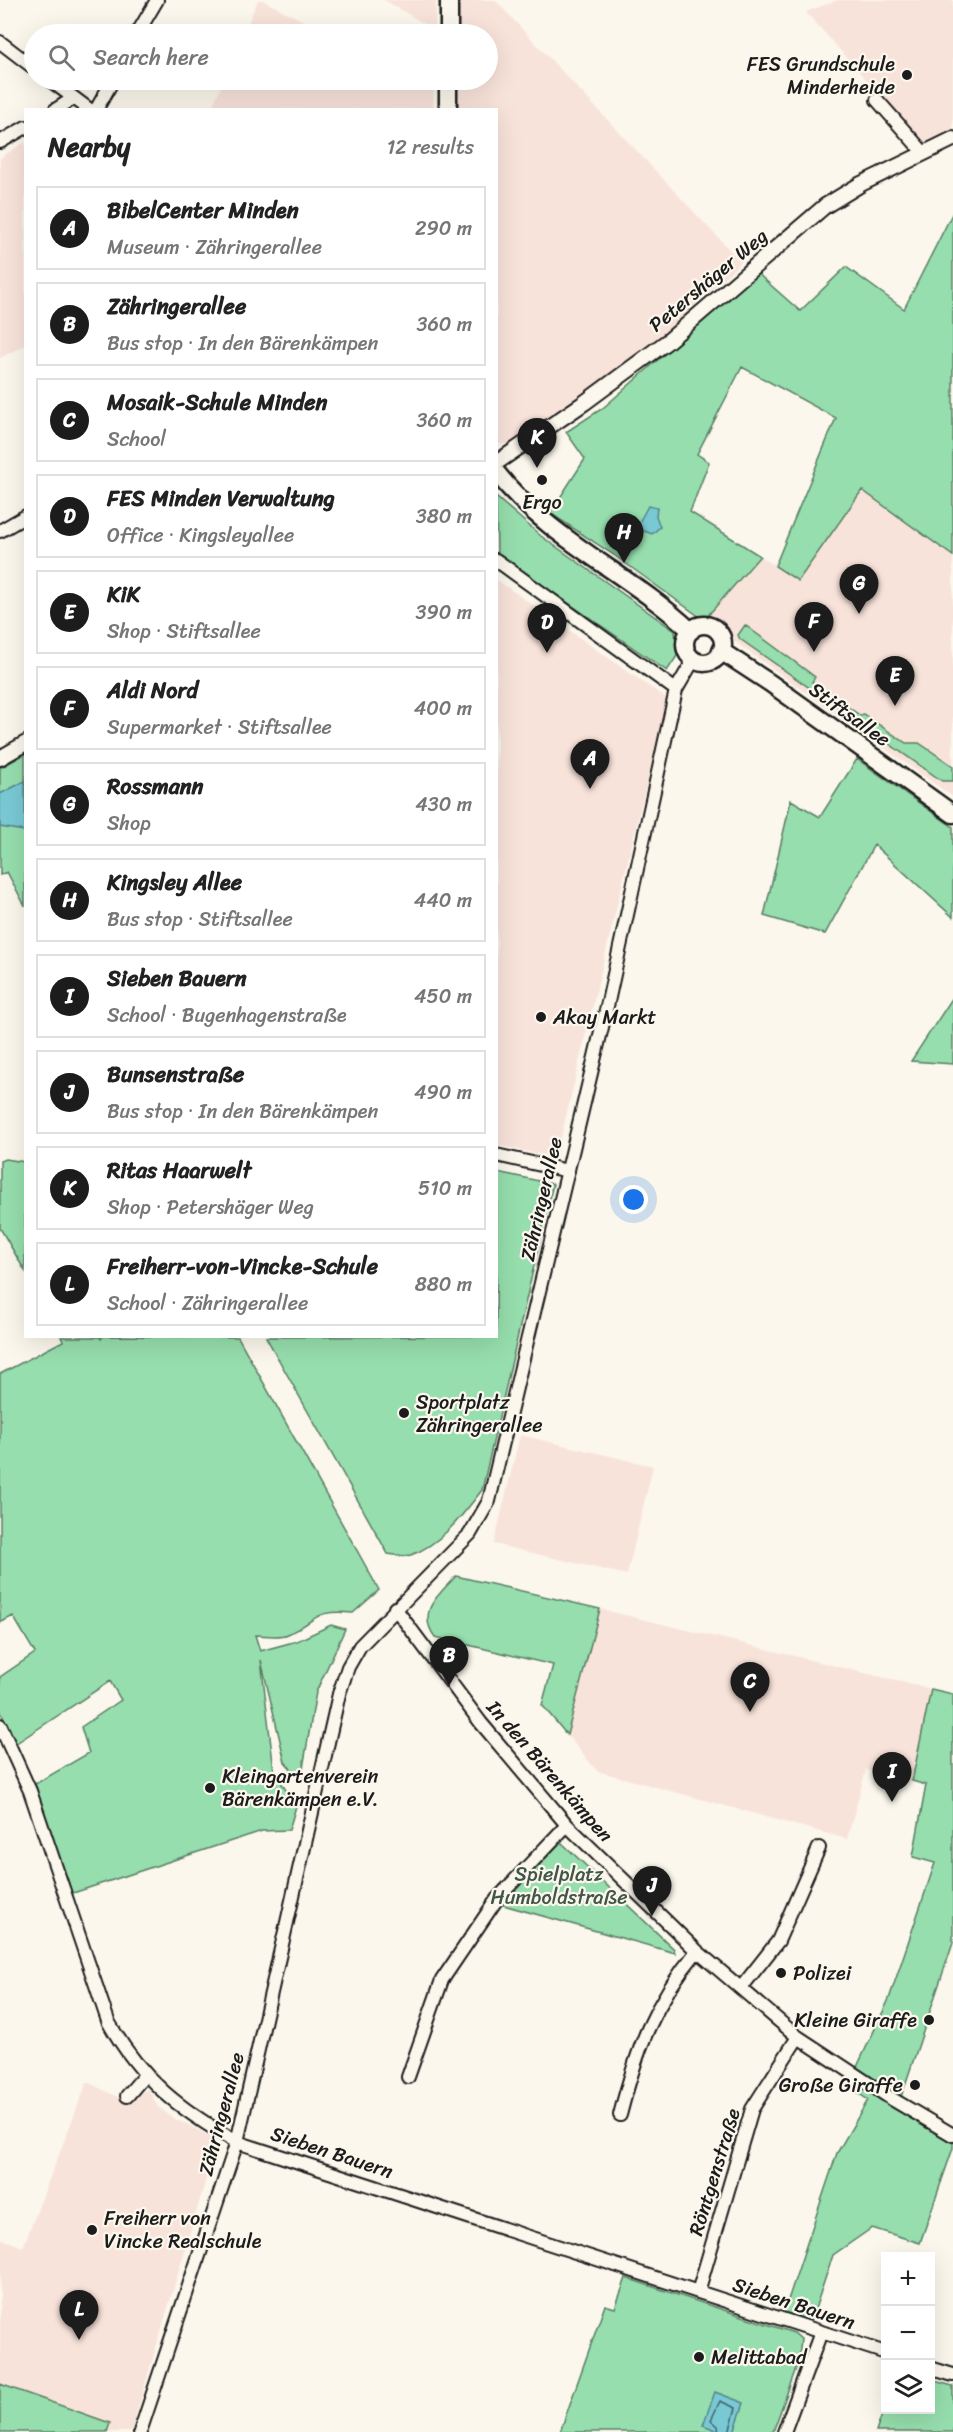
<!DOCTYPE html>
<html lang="en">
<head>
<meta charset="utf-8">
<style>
  body { margin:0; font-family:Sriracha,sans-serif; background:#f6f6f6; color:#222 }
  .controls { position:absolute; right:18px; bottom:18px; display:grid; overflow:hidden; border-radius:0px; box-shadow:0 6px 24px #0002 }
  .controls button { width:54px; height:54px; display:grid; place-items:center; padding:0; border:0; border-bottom:2px solid #e0e0e0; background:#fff; color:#222; font:30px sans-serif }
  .you { position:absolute; left:634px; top:1200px; width:21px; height:21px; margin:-15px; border:4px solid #fff; border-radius:50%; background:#1a73e8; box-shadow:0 0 0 9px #1a73e833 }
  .badge { display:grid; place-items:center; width:39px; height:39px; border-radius:50%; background:#1c1c1c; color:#fff; font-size:20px; font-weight:700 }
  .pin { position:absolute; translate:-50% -50px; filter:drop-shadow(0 2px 3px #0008) }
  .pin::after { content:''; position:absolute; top:32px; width:21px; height:18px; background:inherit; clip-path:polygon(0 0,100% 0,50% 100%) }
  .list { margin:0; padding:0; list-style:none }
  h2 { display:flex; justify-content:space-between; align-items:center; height:78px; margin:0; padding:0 24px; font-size:26px }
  h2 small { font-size:20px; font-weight:400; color:#767676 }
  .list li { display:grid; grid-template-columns:39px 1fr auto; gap:18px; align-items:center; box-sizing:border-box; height:84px; margin:0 12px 12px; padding:0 12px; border:2px solid #e0e0e0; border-radius:0px }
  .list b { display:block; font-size:22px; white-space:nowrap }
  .list p { margin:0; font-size:20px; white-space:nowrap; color:#767676 }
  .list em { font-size:20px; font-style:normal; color:#767676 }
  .icon { flex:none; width:33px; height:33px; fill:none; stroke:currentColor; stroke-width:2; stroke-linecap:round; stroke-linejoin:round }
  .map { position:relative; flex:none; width:953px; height:2432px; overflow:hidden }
  .search { position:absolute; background:#fff; box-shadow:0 6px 24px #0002; left:24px; top:24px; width:474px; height:66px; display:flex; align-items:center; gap:15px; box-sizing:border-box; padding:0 21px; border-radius:33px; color:#767676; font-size:22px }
  .panel { position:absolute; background:#fff; box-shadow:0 6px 24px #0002; left:24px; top:108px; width:474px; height:1230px; border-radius:0px }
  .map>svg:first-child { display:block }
  .built { fill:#f8e3da }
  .green { fill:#96dead; stroke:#597d64; stroke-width:1.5 }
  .water { fill:#79c9d5; stroke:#54848b; stroke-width:1.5 }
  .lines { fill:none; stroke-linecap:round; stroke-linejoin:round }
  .shore { stroke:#416166; stroke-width:1.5 }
  .minor-casing { stroke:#1c1c1c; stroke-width:16 }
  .tertiary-casing { stroke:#1c1c1c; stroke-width:18 }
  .secondary-casing { stroke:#1c1c1c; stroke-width:21 }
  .minor { stroke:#fbf7ec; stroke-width:12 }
  .tertiary { stroke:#fbf7ec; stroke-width:14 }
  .secondary { stroke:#fbf7ec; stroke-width:16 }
  .poi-dot { fill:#1c1c1c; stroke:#fbf7ec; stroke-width:2 }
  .labels { text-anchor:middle; stroke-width:4.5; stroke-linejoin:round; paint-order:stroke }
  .poi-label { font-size:20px; fill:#1c1c1c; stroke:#fbf7ec; text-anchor:start }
  .street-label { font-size:20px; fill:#1c1c1c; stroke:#fbf7ec }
  .park-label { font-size:20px; fill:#415648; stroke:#fbf7ec }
</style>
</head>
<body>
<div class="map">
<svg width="953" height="2432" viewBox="0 0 953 2432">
  <rect width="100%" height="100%" fill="#fbf7ec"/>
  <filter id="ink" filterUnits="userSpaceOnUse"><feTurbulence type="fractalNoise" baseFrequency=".0167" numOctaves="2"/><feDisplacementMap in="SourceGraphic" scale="12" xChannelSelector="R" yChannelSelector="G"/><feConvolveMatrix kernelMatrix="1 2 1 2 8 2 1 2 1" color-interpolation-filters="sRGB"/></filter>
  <g filter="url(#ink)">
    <path class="built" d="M258,0H262L329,34H243Z
      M384,0H436L435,30Z
      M455,0H495L741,262L638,358L514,444H497L496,110L456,109L455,80H488V34H455Z
      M838,0H953V137L927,148L806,12Z
      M224,80H416L434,89L433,109H211Z
      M25,142V345L0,358V158Z
      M862,490L953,556V797L704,620L760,556L798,581Z
      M497,580L667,699L556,1158L497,1145Z
      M520,1435L653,1466L627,1575L494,1544Z
      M600,1609L931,1689L912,1781L866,1770L847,1839L597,1771L567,1735Z
      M87,2082L126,2101L148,2089L158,2107L176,2120L192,2126L217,2142L131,2432H0V2238L23,2247Z"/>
    <path class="green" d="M953,212V556L862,490L798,581L775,566L836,418L742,367L697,454L709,462L690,512L760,556L704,620L614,555L550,513L585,459L566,432L603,408L757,273L800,311L846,267L904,309Z
      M496,497L541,536L675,631L677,656L667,671L497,554Z
      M745,625L815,677L812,682L861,716L863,714L906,743H919L953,766V781H942L740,639L738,635Z
      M25,754V906L7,872L0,875V768Z
      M857,759L953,827V917L874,845L825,934L764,916L791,800L820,817Z
      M953,997V1064L911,1061Z
      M5,1159L25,1162V1271L0,1228V1161Z
      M497,1172L553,1184L482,1490C463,1514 442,1544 411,1555C404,1557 394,1555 388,1554L266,1337L496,1336Z
      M103,1336L238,1337L379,1590L353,1613C313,1609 319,1620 288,1634C279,1638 264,1635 255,1635L260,1651L297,1641L331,1625L345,1629L316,1692L301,1780L285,1762L261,1660L274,1771L296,1806L289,1830L262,1831L70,1894L35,1784L89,1753L81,1727L121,1700L110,1681L15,1744L0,1710V1677L35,1653L13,1616L0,1623V1374L63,1341L61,1337H100L101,1339Z
      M456,1576L600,1609L567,1735L542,1705L553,1665L435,1637C416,1612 439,1594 456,1576Z
      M931,1689L953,1694V1943L897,2109L953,2141V2148L920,2243L872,2228L833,2255L811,2321L784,2312L837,2153L868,2100L848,2086L889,1999L935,1863L913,1857L926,1785L912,1781Z
      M562,1843L674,1949L675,1953L496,1903L558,1844Z
      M626,2278L794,2333L801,2339L799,2360L773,2432H560L605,2305L615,2308Z
      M931,2380L953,2386V2432H876L885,2406L886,2410H930Z
      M0,2384L110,2423L107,2432H0Z"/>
    <path class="water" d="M648,506L657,508L656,516L660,527L652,534L636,528Z
      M25,781V831L0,827V794Z
      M715,2392L744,2403L734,2432H721L703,2425Z"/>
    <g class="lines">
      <path class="shore" d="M719,2432L718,2426L711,2420L720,2401L736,2408L729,2432"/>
      <g class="minor-casing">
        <path id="minor" d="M137,34L157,0
          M0,42L34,68
          M50,80L90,110
          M877,100L923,152
          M55,110L74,98
          M96,110L113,80
          M0,142L26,127
          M0,531L26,516
          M496,560L676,690
          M496,1155L568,1171
          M395,1608L481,1723L567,1825L697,1951L798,2037L892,2099L953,2135
          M0,1725L30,1791L108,2021C140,2079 180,2110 237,2142L886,2353
          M741,1988L778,1941L819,1848
          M408,2077L442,1980L497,1899L567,1825
          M127,2096L145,2075
          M620,2115C637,2049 653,2004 697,1951
          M698,2292L752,2109L798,2037
          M930,2368L953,2375
          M140,2432L237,2142L339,1694L348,1667L360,1646L470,1534L489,1501L608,1002L676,690L694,659
          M784,2432L821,2332"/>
      </g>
      <g class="tertiary-casing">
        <path id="tertiary" d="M496,463L584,403L668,341L825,206L861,184L953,139
          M0,758L26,743"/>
      </g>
      <g class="secondary-casing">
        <path id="secondary" d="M449,34V0
          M448,110V80
          M496,472C549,540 629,573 691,631
          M685 644a19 19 0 1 1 38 0a19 19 0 1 1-38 0Z
          M721,651L770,683L953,814"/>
      </g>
      <use href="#minor" class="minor"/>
      <use href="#tertiary" class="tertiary"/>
      <use href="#secondary" class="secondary"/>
    </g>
  </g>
  <g class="poi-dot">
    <circle cx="907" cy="75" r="6"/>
    <circle cx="542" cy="480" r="6"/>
    <circle cx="541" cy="1017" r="6"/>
    <circle cx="404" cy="1413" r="6"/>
    <circle cx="210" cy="1788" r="6"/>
    <circle cx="781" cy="1973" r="6"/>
    <circle cx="929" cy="2020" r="6"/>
    <circle cx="915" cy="2085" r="6"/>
    <circle cx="92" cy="2230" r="6"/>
    <circle cx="699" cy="2357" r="6"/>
  </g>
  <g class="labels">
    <g class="poi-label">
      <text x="895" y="71" text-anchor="end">FES Grundschule<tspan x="895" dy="23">Minderheide</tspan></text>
      <text x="542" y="509" text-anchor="middle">Ergo</text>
      <text x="553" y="1024">Akay Markt</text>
      <text x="416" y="1409">Sportplatz<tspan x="416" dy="23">Zähringerallee</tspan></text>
      <text x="222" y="1783">Kleingartenverein<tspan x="222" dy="23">Bärenkämpen e.V.</tspan></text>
      <text x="793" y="1980">Polizei</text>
      <text x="917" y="2027" text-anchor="end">Kleine Giraffe</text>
      <text x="903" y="2092" text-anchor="end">Große Giraffe</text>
      <text x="104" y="2225">Freiherr von<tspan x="104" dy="23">Vincke Realschule</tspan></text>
      <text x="711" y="2364">Melittabad</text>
    </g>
    <g class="street-label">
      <text transform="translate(708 280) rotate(-40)" y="7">Petershäger Weg</text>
      <text transform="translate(850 714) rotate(36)" y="7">Stiftsallee</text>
      <text transform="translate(541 1199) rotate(-77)" y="7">Zähringerallee</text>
      <text transform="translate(550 1771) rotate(49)" y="7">In den Bärenkämpen</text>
      <text transform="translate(221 2114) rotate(-75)" y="7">Zähringerallee</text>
      <text transform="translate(332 2152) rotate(18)" y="7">Sieben Bauern</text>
      <text transform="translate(714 2172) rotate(-73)" y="7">Röntgenstraße</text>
      <text transform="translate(794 2303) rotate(18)" y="7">Sieben Bauern</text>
    </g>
    <g class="park-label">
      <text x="559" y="1881">Spielplatz<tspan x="559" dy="23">Humboldstraße</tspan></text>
    </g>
  </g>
</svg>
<div class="controls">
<button>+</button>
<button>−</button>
<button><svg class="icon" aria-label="layers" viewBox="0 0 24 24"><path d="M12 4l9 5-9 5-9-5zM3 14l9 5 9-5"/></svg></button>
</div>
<div class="you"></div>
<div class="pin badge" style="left:590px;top:789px">A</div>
<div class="pin badge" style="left:449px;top:1686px">B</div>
<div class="pin badge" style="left:750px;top:1712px">C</div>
<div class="pin badge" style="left:547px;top:653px">D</div>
<div class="pin badge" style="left:895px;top:706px">E</div>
<div class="pin badge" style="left:814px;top:652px">F</div>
<div class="pin badge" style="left:859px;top:614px">G</div>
<div class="pin badge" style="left:624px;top:563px">H</div>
<div class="pin badge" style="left:892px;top:1802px">I</div>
<div class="pin badge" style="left:652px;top:1916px">J</div>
<div class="pin badge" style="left:537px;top:468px">K</div>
<div class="pin badge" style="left:79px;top:2340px">L</div>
<div class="search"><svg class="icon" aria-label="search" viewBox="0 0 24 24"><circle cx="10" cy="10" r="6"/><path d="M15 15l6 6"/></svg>Search here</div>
<section class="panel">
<h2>Nearby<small>12 results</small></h2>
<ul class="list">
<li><span class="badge">A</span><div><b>BibelCenter Minden</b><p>Museum · Zähringerallee</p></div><em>290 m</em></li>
<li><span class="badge">B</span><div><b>Zähringerallee</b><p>Bus stop · In den Bärenkämpen</p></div><em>360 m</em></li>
<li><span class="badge">C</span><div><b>Mosaik-Schule Minden</b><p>School</p></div><em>360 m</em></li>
<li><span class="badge">D</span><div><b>FES Minden Verwaltung</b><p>Office · Kingsleyallee</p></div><em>380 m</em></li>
<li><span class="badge">E</span><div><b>KiK</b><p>Shop · Stiftsallee</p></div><em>390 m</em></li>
<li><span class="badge">F</span><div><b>Aldi Nord</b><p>Supermarket · Stiftsallee</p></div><em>400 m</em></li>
<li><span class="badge">G</span><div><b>Rossmann</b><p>Shop</p></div><em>430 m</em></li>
<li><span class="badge">H</span><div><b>Kingsley Allee</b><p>Bus stop · Stiftsallee</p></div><em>440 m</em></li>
<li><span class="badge">I</span><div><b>Sieben Bauern</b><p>School · Bugenhagenstraße</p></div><em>450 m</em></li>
<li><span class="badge">J</span><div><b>Bunsenstraße</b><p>Bus stop · In den Bärenkämpen</p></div><em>490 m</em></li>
<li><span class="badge">K</span><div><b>Ritas Haarwelt</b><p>Shop · Petershäger Weg</p></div><em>510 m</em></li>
<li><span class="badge">L</span><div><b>Freiherr-von-Vincke-Schule</b><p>School · Zähringerallee</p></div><em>880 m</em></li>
</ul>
</section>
</div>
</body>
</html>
